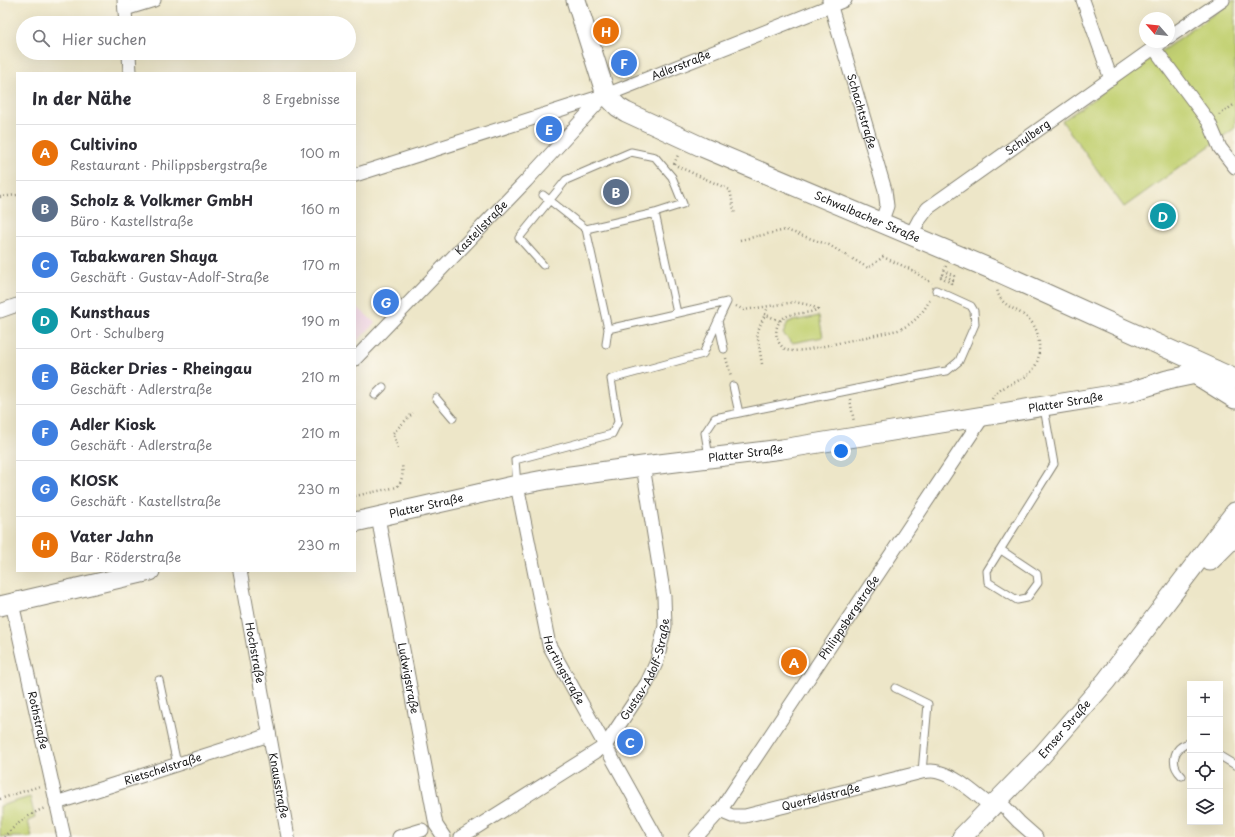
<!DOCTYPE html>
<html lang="de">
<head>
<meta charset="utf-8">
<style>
  body { margin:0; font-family:"Playpen Sans",sans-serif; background:#f7f7f7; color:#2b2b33 }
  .controls { position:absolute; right:12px; bottom:12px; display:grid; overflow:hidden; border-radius:0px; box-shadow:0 4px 16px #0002 }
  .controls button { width:36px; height:36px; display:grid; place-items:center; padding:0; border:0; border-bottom:1px solid #e1e1e2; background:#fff; color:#2b2b33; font:20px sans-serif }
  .compass { position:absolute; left:1139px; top:12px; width:36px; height:36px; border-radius:50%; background:#fff; box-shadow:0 4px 16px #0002; rotate:298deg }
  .you { position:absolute; left:841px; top:451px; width:14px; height:14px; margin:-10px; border:3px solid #fff; border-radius:50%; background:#1a73e8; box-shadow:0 0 0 6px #1a73e833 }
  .badge { display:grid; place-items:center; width:26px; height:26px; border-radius:50%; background:#1a73e8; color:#fff; font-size:13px; font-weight:700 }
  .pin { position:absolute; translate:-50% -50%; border:2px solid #fff; box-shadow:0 1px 4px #0006 }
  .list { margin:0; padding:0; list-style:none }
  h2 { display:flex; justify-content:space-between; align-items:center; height:52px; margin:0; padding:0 16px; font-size:17px }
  h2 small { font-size:13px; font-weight:400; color:#7c7c81 }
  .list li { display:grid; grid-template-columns:26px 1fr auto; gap:12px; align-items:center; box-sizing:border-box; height:56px; padding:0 16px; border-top:1px solid #e1e1e2 }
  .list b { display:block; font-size:15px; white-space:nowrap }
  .list p { margin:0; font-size:13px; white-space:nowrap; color:#7c7c81 }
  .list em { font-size:13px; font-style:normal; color:#7c7c81 }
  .icon { flex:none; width:22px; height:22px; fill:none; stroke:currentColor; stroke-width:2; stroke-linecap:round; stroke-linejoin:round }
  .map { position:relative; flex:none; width:1235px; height:837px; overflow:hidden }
  .search { position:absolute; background:#fff; box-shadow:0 4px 16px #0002; left:16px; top:16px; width:340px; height:44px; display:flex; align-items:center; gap:10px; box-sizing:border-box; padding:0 14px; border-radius:22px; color:#7c7c81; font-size:15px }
  .panel { position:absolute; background:#fff; box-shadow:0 4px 16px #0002; left:16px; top:72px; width:340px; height:500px; border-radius:0px }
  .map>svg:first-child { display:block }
  .built { fill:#f0d0e5 }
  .green { fill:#c3d173; stroke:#707648 }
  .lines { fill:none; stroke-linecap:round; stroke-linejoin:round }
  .lane-casing { stroke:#848172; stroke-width:9 }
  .street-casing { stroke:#848172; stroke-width:15 }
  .secondary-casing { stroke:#848172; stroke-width:21 }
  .path { stroke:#848172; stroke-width:2.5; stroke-dasharray:1 3; stroke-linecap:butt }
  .lane { stroke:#fff; stroke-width:7 }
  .street { stroke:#fff; stroke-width:13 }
  .secondary { stroke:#fff; stroke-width:19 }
  .labels { text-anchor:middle; stroke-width:3; stroke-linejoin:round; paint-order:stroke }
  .street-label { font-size:11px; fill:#1c1c1c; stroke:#fbf7ec }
</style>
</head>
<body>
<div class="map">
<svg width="1235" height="837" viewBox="0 0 1235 837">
  <rect width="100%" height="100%" fill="#fbf7ec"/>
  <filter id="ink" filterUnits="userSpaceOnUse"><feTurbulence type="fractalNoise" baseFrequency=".025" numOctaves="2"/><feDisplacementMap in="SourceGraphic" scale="8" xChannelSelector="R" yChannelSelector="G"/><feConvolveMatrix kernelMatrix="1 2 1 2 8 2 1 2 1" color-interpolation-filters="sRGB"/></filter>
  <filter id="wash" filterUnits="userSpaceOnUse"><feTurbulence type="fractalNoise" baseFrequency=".012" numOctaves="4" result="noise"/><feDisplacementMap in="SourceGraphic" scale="16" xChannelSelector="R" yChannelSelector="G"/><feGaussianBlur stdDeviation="0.9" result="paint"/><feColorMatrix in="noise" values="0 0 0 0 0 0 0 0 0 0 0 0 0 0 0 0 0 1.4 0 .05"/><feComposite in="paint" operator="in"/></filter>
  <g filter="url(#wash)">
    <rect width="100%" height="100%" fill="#ede6c8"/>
    <path class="built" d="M355,305L375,323L355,343Z"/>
    <path class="green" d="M1234,0H1235V128L1124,207L1062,121Z
      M819,316L823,337L792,343L783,334L788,322Z
      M30,797L35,818L28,821L32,837H0V806Z"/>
  </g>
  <g filter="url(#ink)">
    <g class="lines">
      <g class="lane-casing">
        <path id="lane" d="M543,195L586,229L608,329L606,344
          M655,213L677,313
          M543,265L519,238L566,180L631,152L655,157L672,177L683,204L655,213L586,229
          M608,329L727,302
          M724,349L718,321L727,302
          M733,386L739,413
          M375,395L383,387
          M436,398L453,418
          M709,457L705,433L715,418L939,372L947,371L959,361L975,324L974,311L971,306L936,290
          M517,485L515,460L612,434L618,422L611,379L703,354L718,321
          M1001,550L1037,574L1038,583L1027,598L1017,600L988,582L987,571L1054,464L1044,408
          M159,680L177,764
          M895,688L928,704L922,772
          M1220,756L1235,765
          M1182,776C1170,765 1172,747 1190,743"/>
      </g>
      <g class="street-casing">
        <g id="street">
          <path d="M124,0L126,23"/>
          <path id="s1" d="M829,0L885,190L887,206L881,223"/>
          <path d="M1083,0L1111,79"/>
          <path d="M125,9L154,0"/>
          <path d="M1169,37L1223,0"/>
          <path d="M1154,48L1209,122L1220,148L1235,167"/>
          <path d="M129,53L130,73"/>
          <path id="s2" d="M355,175L606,95L845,0"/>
          <path id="s3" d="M911,235L919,220L928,208L1162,42"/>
          <path d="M0,311L17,305"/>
          <path id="s4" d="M355,359L526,181L604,96"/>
          <path id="s5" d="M517,485L549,645L656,837"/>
          <path id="s6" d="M378,517L436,825L444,837"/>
          <path id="s7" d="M240,571L288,837"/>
          <path id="s8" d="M12,603L64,837"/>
          <path d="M998,800L1019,822L1036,837"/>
          <path id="s9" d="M56,803L269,735"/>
          <path id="s10" d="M720,811L732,816H745L922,772C927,771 933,770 938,772C958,777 975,794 991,806"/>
          <path d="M399,837L422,830"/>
          <path id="s11" d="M461,837L605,746L647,683L657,661L665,626L664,597L643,466"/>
          <path id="s12" d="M696,837L720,811L984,415"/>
        </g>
      </g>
      <g class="secondary-casing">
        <g id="secondary">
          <path id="s13" d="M576,0L606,95L618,107L626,112L702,147L998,272L1235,379"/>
          <path d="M1190,371L1235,399"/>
          <path id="s14" d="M355,522L517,485L549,479L643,466L782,449L1130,392L1167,380L1215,370"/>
          <path d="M1210,561L1235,536"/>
          <path d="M0,606L150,571"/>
          <path id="s15" d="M962,837L1042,755L1106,681L1235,512"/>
        </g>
      </g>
      <path class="path" d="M1219,115L1235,104
        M674,164L678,155L677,154
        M677,166L730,190L735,215
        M0,197L17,195
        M740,240L786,230L829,245L868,268L883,257L910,269L932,283
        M946,266L944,271L954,276L953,280L942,274L941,277L951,283L950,286
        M736,306L744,310L795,302L809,305L818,309C807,316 790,310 780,321C773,330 776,345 787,350C793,352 800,350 806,350L898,330C914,324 923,313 931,298
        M764,314L780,321
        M726,358L731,376
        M762,364L757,333L768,307
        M850,399L854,422
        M992,399C1004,378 1036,386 1039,352C1042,304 1000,317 997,288
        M398,448L393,433L413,413
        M355,496L397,487C403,480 403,473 402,464
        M0,799L40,786
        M4,837C16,824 29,814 45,808"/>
      <use href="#lane" class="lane"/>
      <use href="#street" class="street"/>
      <use href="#secondary" class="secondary"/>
    </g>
  </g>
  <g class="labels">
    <g class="street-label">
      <text dy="4" stroke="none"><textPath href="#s2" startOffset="344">Adlerstraße</textPath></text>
      <text dy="4" stroke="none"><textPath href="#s1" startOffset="116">Schachtstraße</textPath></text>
      <text dy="4" stroke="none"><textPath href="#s3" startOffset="154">Schulberg</textPath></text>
      <text dy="4" stroke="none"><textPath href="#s13" startOffset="389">Schwalbacher Straße</textPath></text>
      <text dy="4" stroke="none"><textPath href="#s4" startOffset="182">Kastellstraße</textPath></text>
      <text dy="4" stroke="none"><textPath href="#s14" startOffset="721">Platter Straße</textPath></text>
      <text dy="4" stroke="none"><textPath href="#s14" startOffset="397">Platter Straße</textPath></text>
      <text dy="4" stroke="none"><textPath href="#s14" startOffset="73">Platter Straße</textPath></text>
      <text dy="4" stroke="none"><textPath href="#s12" startOffset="268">Philippsbergstraße</textPath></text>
      <text dy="4" stroke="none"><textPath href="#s7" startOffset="83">Hochstraße</textPath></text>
      <text dy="4" stroke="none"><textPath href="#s5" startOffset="192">Hartingstraße</textPath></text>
      <text dy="4" stroke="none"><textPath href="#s11" startOffset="258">Gustav-Adolf-Straße</textPath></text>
      <text dy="4" stroke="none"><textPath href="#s6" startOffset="164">Ludwigstraße</textPath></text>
      <text dy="4" stroke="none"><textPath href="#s8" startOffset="120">Rothstraße</textPath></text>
      <text dy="4" stroke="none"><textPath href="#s15" startOffset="149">Emser Straße</textPath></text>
      <text dy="4" stroke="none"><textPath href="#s9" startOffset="112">Rietschelstraße</textPath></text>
      <text dy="4" stroke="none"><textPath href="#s7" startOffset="218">Knausstraße</textPath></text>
      <text dy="4" stroke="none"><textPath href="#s10" startOffset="104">Querfeldstraße</textPath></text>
    </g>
  </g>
</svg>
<div class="controls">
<button>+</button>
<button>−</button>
<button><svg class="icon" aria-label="locate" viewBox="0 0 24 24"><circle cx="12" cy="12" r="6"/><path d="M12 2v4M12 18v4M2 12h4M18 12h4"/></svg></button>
<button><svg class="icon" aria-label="layers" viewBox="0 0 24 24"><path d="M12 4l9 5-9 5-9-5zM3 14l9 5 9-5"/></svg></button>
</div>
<svg class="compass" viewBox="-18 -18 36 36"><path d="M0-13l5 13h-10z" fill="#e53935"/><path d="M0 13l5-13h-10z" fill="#7c7c81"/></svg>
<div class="you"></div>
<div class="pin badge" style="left:794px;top:662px;background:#e8710a">A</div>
<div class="pin badge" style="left:616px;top:192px;background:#5c6f8a">B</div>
<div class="pin badge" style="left:630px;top:742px;background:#3f7fe0">C</div>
<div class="pin badge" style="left:1163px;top:216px;background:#0f9aa8">D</div>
<div class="pin badge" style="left:549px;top:129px;background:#3f7fe0">E</div>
<div class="pin badge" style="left:624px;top:63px;background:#3f7fe0">F</div>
<div class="pin badge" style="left:386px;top:302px;background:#3f7fe0">G</div>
<div class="pin badge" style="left:606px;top:31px;background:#e8710a">H</div>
<div class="search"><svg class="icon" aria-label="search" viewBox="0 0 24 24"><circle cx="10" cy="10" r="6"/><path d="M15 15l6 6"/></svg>Hier suchen</div>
<section class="panel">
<h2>In der Nähe<small>8 Ergebnisse</small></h2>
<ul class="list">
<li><span class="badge" style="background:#e8710a">A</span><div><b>Cultivino</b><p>Restaurant · Philippsbergstraße</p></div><em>100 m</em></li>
<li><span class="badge" style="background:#5c6f8a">B</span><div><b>Scholz &amp; Volkmer GmbH</b><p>Büro · Kastellstraße</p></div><em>160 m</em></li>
<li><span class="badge" style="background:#3f7fe0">C</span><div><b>Tabakwaren Shaya</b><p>Geschäft · Gustav-Adolf-Straße</p></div><em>170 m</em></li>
<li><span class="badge" style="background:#0f9aa8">D</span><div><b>Kunsthaus</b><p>Ort · Schulberg</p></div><em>190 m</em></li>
<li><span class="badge" style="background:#3f7fe0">E</span><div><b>Bäcker Dries - Rheingau</b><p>Geschäft · Adlerstraße</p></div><em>210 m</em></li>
<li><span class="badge" style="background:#3f7fe0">F</span><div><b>Adler Kiosk</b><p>Geschäft · Adlerstraße</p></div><em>210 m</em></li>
<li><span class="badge" style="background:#3f7fe0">G</span><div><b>KIOSK</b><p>Geschäft · Kastellstraße</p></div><em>230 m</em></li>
<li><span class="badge" style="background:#e8710a">H</span><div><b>Vater Jahn</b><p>Bar · Röderstraße</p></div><em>230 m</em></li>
</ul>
</section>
</div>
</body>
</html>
